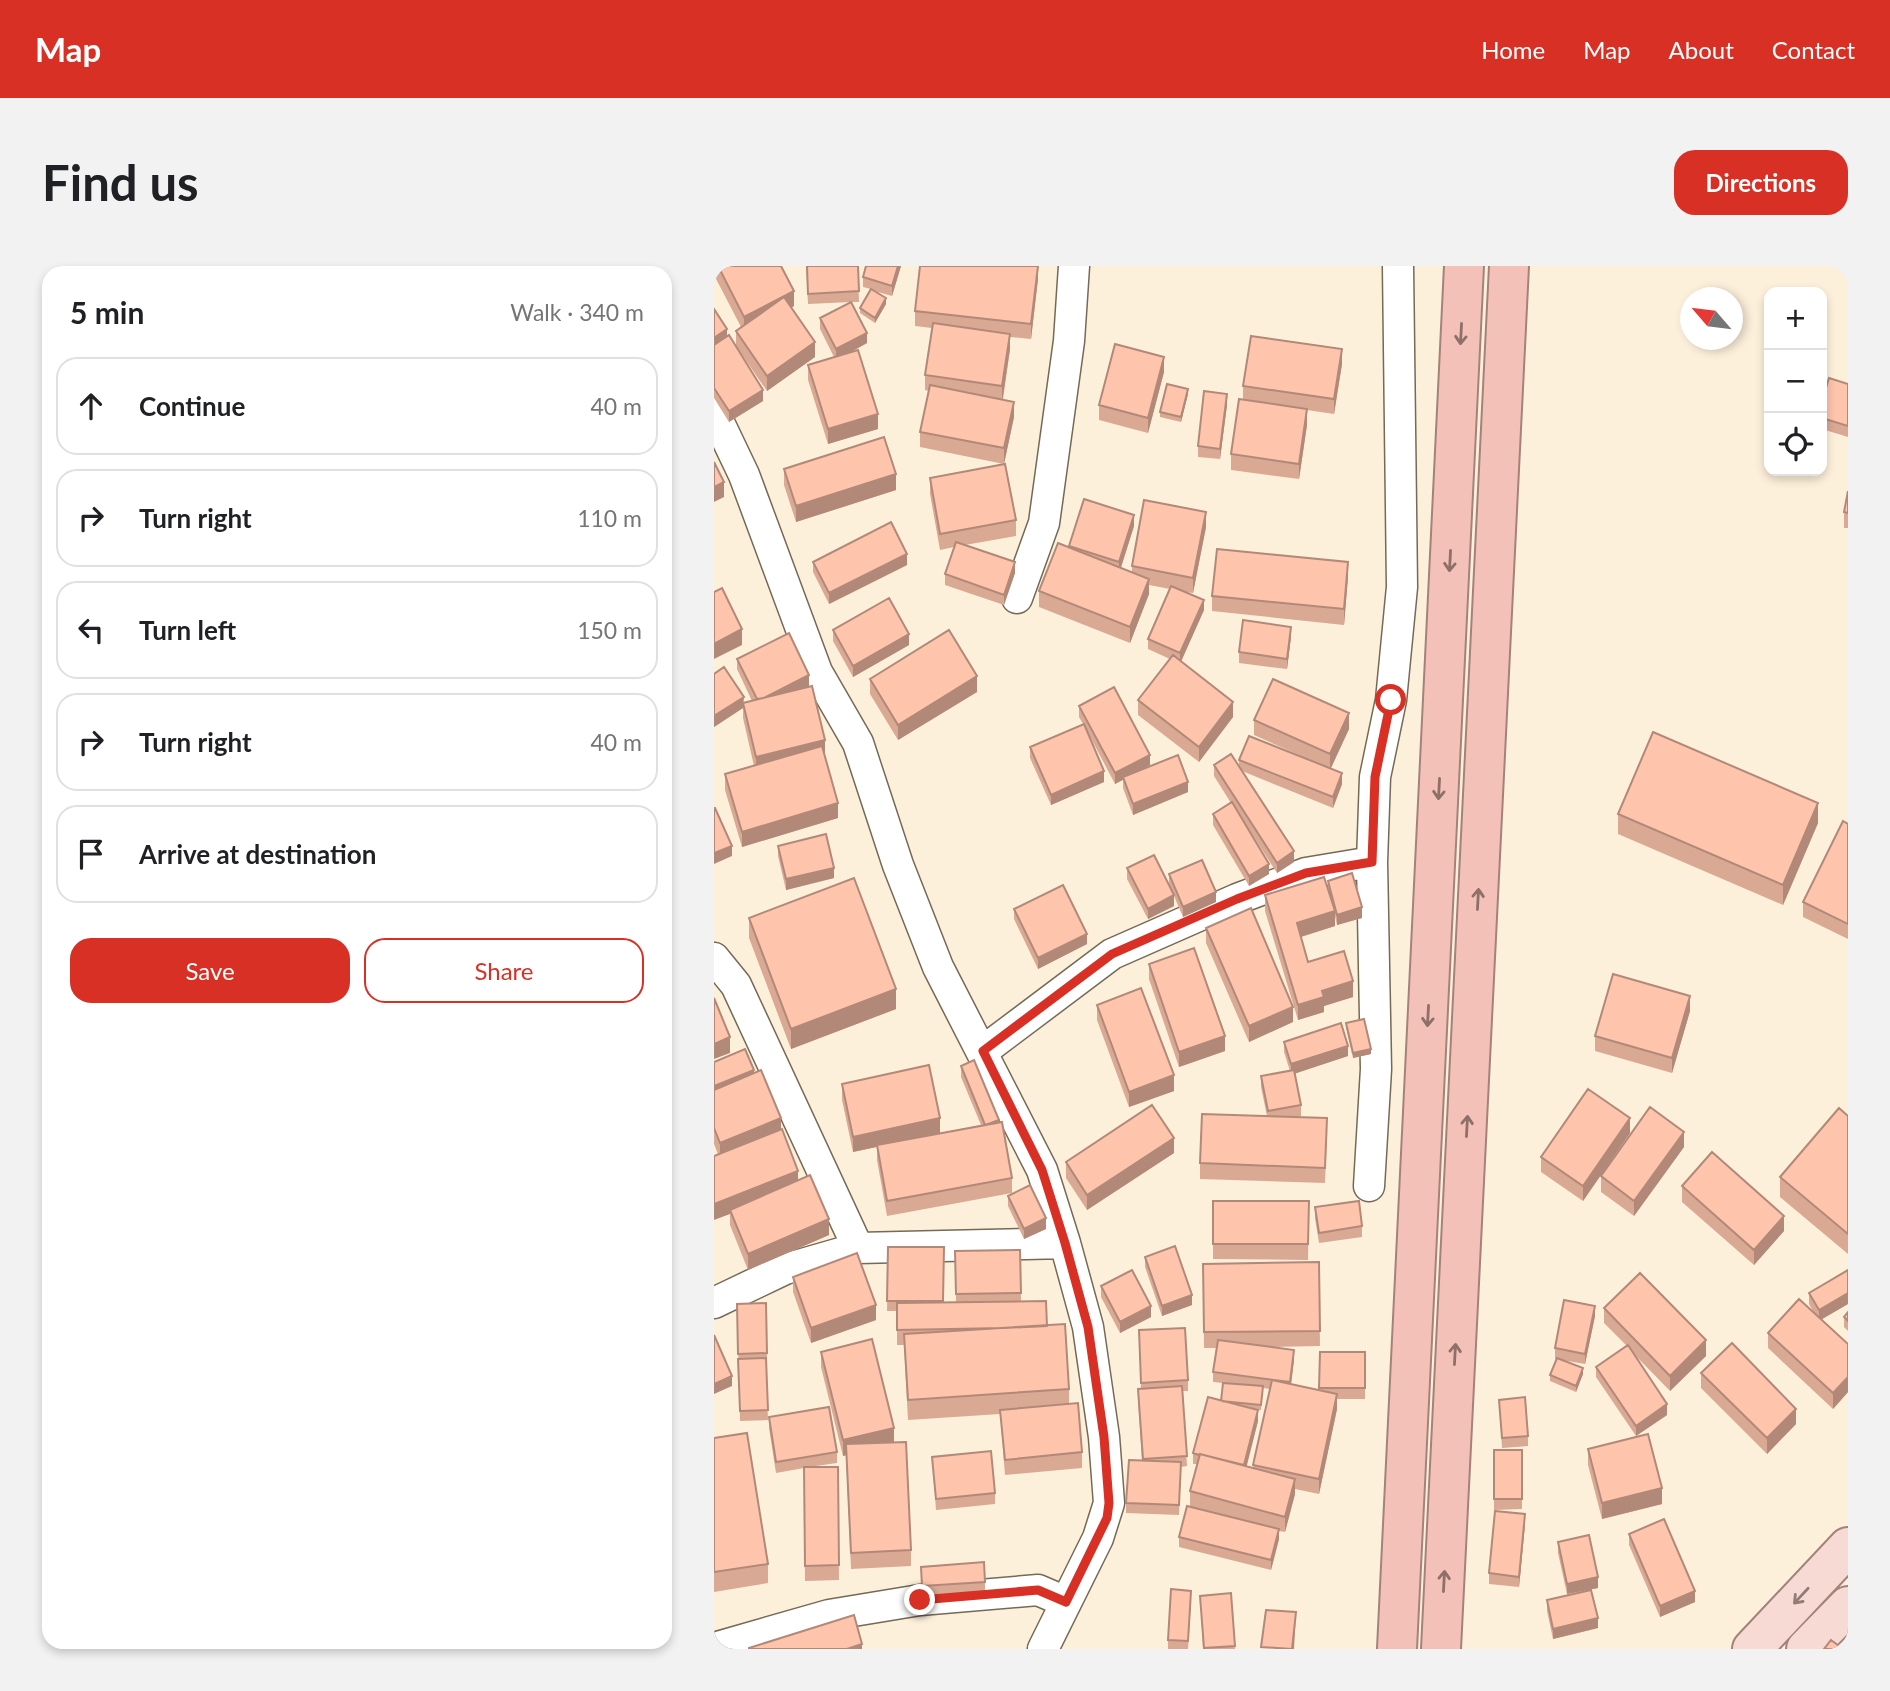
<!DOCTYPE html>
<html lang="en">
<head>
<meta charset="utf-8">
<style>
  body { margin:0; font-family:Lato,sans-serif; background:#f2f2f2; color:#202124 }
  .controls { position:absolute; right:21px; top:21px; display:grid; overflow:hidden; border-radius:14px; box-shadow:0 4px 10px #0003 }
  .controls button { width:63px; height:63px; display:grid; place-items:center; padding:0; border:0; border-bottom:2px solid #e0e0e0; background:#fff; color:#202124; font:35px sans-serif }
  .compass { position:absolute; left:966px; top:21px; width:63px; height:63px; border-radius:50%; background:#fff; box-shadow:0 4px 10px #0003; rotate:298deg }
  .stop { position:absolute; width:21px; height:21px; margin:-16px; border:5px solid #d93025; border-radius:50%; background:#fff }
  .stop.end { background:#d93025; border-color:#fff; box-shadow:0 2px 7px #0008 }
  .list { margin:0; padding:0; list-style:none }
  h2 { display:flex; justify-content:space-between; align-items:center; height:91px; margin:0; padding:0 28px; font-size:30px }
  h2 small { font-size:23px; font-weight:400; color:#757577 }
  .list li { display:grid; grid-template-columns:46px 1fr auto; gap:21px; align-items:center; box-sizing:border-box; height:98px; margin:0 14px 14px; padding:0 14px; border:2px solid #e0e0e0; border-radius:21px }
  .list b { display:block; font-size:26px; white-space:nowrap }
  .list em { font-size:23px; font-style:normal; color:#757577 }
  .actions { display:flex; gap:14px; padding:21px 28px }
  .actions a { flex:1; padding:16px 0; border:2px solid #d93025; border-radius:21px; text-align:center; font-size:24px; color:#d93025 }
  .actions .main { background:#d93025; color:#fff }
  .icon { flex:none; width:38px; height:38px; fill:none; stroke:currentColor; stroke-width:2; stroke-linecap:round; stroke-linejoin:round }
  .map { position:relative; flex:none; width:1134px; height:1383px; overflow:hidden; border-radius:21px }
  header { display:flex; align-items:center; gap:42px; box-sizing:border-box; height:98px; padding:0 35px; background:#d93025; color:#fff }
  header strong { font-size:33px }
  nav { display:flex; gap:38px; margin-inline-start:auto; font-size:24px }
  .intro { display:flex; align-items:center; justify-content:space-between; box-sizing:border-box; height:168px; padding:0 42px }
  h1 { margin:0; font-size:49px }
  .button { padding:18px 32px; border-radius:21px; background:#d93025; color:#fff; font-size:24px; font-weight:700 }
  main { display:flex; gap:42px; padding:0 42px }
  aside { flex:1; background:#fff; border-radius:21px; box-shadow:0 4px 10px #0003 }
  .map>svg:first-child { display:block }
  .lines { fill:none; stroke-linecap:round; stroke-linejoin:round }
  .street-casing { stroke:#756957; stroke-width:33 }
  .primary-casing { stroke:#a4827a; stroke-width:42 }
  .highway-casing { stroke:#a4827a; stroke-width:42 }
  .street { stroke:#fff; stroke-width:30 }
  .primary { stroke:#f8dad5; stroke-width:38 }
  .highway { stroke:#f4c1b9; stroke-width:38 }
  .wall { fill:#daa994; fill-rule:evenodd }
  .shaded-wall { fill:#b28978 }
  .building { fill:#fec4ac; stroke:#b28978; stroke-width:2 }
  .oneway { stroke:#8d7068 }
  .oneway2 { stroke:#907d78 }
  .route { stroke:#d93025; stroke-width:9 }
</style>
</head>
<body>
<header>
<strong>Map</strong>
<nav><a>Home</a><a>Map</a><a>About</a><a>Contact</a></nav>
</header>
<div class="intro"><h1>Find us</h1><a class="button">Directions</a></div>
<main>
<aside>
<h2>5 min<small>Walk · 340 m</small></h2>
<ul class="list">
<li><svg class="icon" aria-label="ahead" viewBox="0 0 24 24"><path d="M12 20V5M6 11l6-6 6 6"/></svg><div><b>Continue</b></div><em>40 m</em></li>
<li><svg class="icon" aria-label="right" viewBox="0 0 24 24"><path d="M7 20v-9h11M14 6l5 5-5 5"/></svg><div><b>Turn right</b></div><em>110 m</em></li>
<li><svg class="icon" aria-label="left" viewBox="0 0 24 24"><path d="M17 20v-9H6M10 6l-5 5 5 5"/></svg><div><b>Turn left</b></div><em>150 m</em></li>
<li><svg class="icon" aria-label="right" viewBox="0 0 24 24"><path d="M7 20v-9h11M14 6l5 5-5 5"/></svg><div><b>Turn right</b></div><em>40 m</em></li>
<li><svg class="icon" aria-label="arrive" viewBox="0 0 24 24"><path d="M6 21V4h12l-3 4 3 4H6"/></svg><div><b>Arrive at destination</b></div></li>
</ul>
<div class="actions"><a class="main">Save</a><a>Share</a></div>
</aside>
<div class="map">
<svg width="1134" height="1383" viewBox="0 0 1134 1383">
  <rect width="100%" height="100%" fill="#fdf0db"/>
  <g class="lines">
    <g class="street-casing">
      <path id="street" d="M0,146L30,209L103,406L144,477L184,599L224,701L328,904L351,977L374,1061L390,1171L395,1237L384,1272L329,1383
        M303,332L330,257L355,75L360,0
        M0,692L22,719L144,982
        M269,785L398,688L523,633L592,607L658,596
        M655,920L662,803L658,596L661,511L677,434L688,321L684,0
        M0,1037L71,1003L144,982L351,977
        M0,1382L115,1349L206,1334L324,1324L352,1336"/>
    </g>
    <g class="primary-casing">
      <path id="primary" d="M1038,1383L1134,1281
        M1092,1383L1134,1340"/>
    </g>
    <g class="highway-casing">
      <path id="highway" d="M683,1383L750,0
        M727,1383L795,0"/>
    </g>
    <use href="#street" class="street"/>
    <use href="#primary" class="primary"/>
    <use href="#highway" class="highway"/>
  </g>
  <path class="wall" d="M0,0H67L80,40L77,42L101,91L53,125L22,80V65L27,61L0,9Z
    M92,0H144L145,36H137L153,77L139,85L164,163L114,178L94,114V99L120,91L106,63V52L137,36L94,38Z
    M152,0H187L178,30L157,24L172,38L161,57L146,47V42L157,23L149,21V11Z
    M324,13L317,73L296,71V83L289,134L300,151L290,198L206,181V166L215,125L211,124V109L218,62L201,60V45Z
    M0,43L13,71L49,135L15,156L0,132Z
    M628,98L620,148L593,144V159L585,213L517,204V188L529,134V120Z
    M450,106L434,167L385,154V139Z
    M1134,118V171L1108,163V135Z
    M474,128L467,156L446,151V146Z
    M513,139L506,193L484,191V180Z
    M70,203L182,224L82,256L70,219Z
    M216,212L302,254V270L251,279L301,307L290,339L231,319V308L240,281L226,284L216,228Z
    M1134,225V262H1130V246Z
    M420,260L407,302L418,306V300L492,261L479,327L471,326L490,344L467,395L519,451L485,496L424,449V434L456,393L434,383V373L456,323L435,319V328L416,377L325,341V325L355,280Z
    M99,296L193,299L115,338L99,306Z
    M634,311L630,359L498,345V330Z
    M119,364L195,379L139,411L119,375Z
    M577,371L573,403L525,397V386Z
    M23,393L95,420L93,421L111,489L124,552L28,581L11,524V508L40,500L29,452V442L0,461V408L30,437L38,435L23,403Z
    M156,413L263,426L184,474L156,428Z
    M365,440L436,499L426,505L474,526L419,549L409,522V514L401,518L370,459L390,516L337,539L316,492V481L369,458L365,451Z
    M540,454L635,463L617,502L628,518L619,542L528,505L580,596L563,607L534,562L555,608L535,620L499,559V548L517,537L500,510V499L525,501V494L587,490L540,469Z
    M904,548L1104,557L1069,639L904,568Z
    M1134,558V673L1089,651V636Z
    M64,580L120,612L72,624L64,590Z
    M413,602L455,618V608L502,636L469,651L460,630V640L434,653L413,613Z
    M614,615L648,652L623,659L621,650V660L587,671L594,696L639,731L610,740V746L584,754L551,645V629L614,623Z
    M300,643L373,678L324,703L300,653Z
    M35,652L182,743L77,783L35,672Z
    M492,662L579,756L535,776L492,677Z
    M435,698L511,785L465,801L435,713Z
    M383,739L460,825L415,841L383,754Z
    M976,745L958,807L881,785V770Z
    M632,757L657,788L639,792L632,762Z
    M570,776L634,790L581,807L587,839V850L580,851L613,867L611,917L486,913V897L553,850L547,821V810L576,805L570,786Z
    M0,796L40,807L67,864L84,914L115,969L34,1004L16,959V948L4,888L0,878Z
    M247,800L285,856L298,912V927L173,950L163,894V881L139,886L128,834V818L226,867L267,859L247,811Z
    M1134,850V988L1066,931V911Z
    M916,867L869,935L827,906V891Z
    M970,881L920,950L887,926V910Z
    M460,887L373,944L352,912V896Z
    M968,920L1070,965L1040,999L968,936Z
    M294,930L332,963L310,973L294,940Z
    M499,935H595L594,994L499,993Z
    M601,941L648,960V971L605,977L601,952Z
    M174,981H230V1037L242,1036L241,985L306,984L307,1036L333,1060L355,1123V1137L368,1186V1202L291,1209L286,1148L194,1154L190,1079H183V1045H173Z
    M431,991L478,1039L448,1050L431,1001Z
    M605,996L606,1080L557,1081L580,1094L577,1118L605,1124L606,1086H651V1133H623V1143L605,1228L581,1223V1228L571,1266L565,1265V1273L557,1304L465,1281V1271L476,1240V1225L483,1198H479V1187L508,1135L509,1117L499,1116V1106L502,1082H490L489,998ZM549,1122L556,1123L539,1202L532,1200L544,1155L540,1143L547,1144Z
    M1134,1004V1038L1107,1053L1134,1078V1126L1119,1143L1054,1082V1067L1100,1047L1095,1038V1027Z
    M79,1011L162,1054L97,1077L79,1026Z
    M387,1020L437,1051L406,1067L387,1031Z
    M23,1038L53,1087V1097H52L54,1154L26,1155Z
    M890,1042L992,1090L956,1125L918,1086L953,1149L922,1170L882,1111V1101L913,1080L890,1057Z
    M1134,1046V1065L1130,1061V1051Z
    M881,1050L871,1098L848,1094L869,1108L862,1126L836,1115V1109L842,1093H841V1082Z
    M425,1064L474,1114V1125H469L473,1200L467,1201L465,1249L412,1247V1237L428,1195L424,1134V1123H427Z
    M107,1086L180,1176L197,1284V1300L137,1303L132,1189L129,1190L107,1101Z
    M987,1107L1082,1158L1053,1188L987,1122Z
    M785,1134L814,1170V1180L788,1182Z
    M55,1151L123,1186V1197L95,1201H124L125,1314L91,1315L90,1202L62,1207L55,1162Z
    M0,1172L54,1298V1317L0,1326Z
    M874,1183L948,1238L888,1253L874,1199Z
    M780,1184H808V1243L780,1244Z
    M218,1191L281,1227V1238L222,1244Z
    M811,1258L805,1321L775,1318V1307Z
    M915,1268L981,1336L946,1351L915,1279Z
    M844,1276L884,1322L853,1328L844,1287Z
    M207,1301L271,1316V1326L208,1330Z
    M517,1327L521,1383H489L486,1330Z
    M833,1334L884,1362L839,1373L833,1345Z
    M477,1335L474,1383H454V1374Z"/>
  <path class="shaded-wall" d="M184,0H187L178,30V20Z
    M324,0V13L317,73V58Z
    M80,25V40L30,67V51Z
    M172,32V38L161,57V52Z
    M13,63V74L0,82V72Z
    M153,67V77L122,94V83Z
    M296,68V83L288,136V120Z
    M101,76V91L53,125V110Z
    M628,83V98L620,148V133Z
    M450,91V106L434,167V152Z
    M474,123V128L467,156V151Z
    M49,124V135L15,156V145Z
    M513,128V139L506,193V183Z
    M300,136V151L290,198V182Z
    M593,143V159L585,213V198Z
    M164,148V163L114,178V163Z
    M182,208V224L82,256V240Z
    M10,216V231L0,236V221Z
    M492,246V261L479,327V312Z
    M420,249V260L405,307V296Z
    M193,288V299L115,338V327Z
    M301,296V307L290,339V329Z
    M634,296V311L630,359V343Z
    M435,313V328L416,377V361Z
    M490,334V344L466,398V387Z
    M577,361V371L573,403V393Z
    M28,363V379L0,393V378Z
    M195,368V379L139,411V400Z
    M95,409V420L43,445V435Z
    M263,410V426L184,474V459Z
    M30,431L29,442L0,461V450Z
    M519,436V451L485,496V481Z
    M635,447V463L616,504V488Z
    M111,474V489L42,506V491Z
    M436,489V499L401,518V507Z
    M390,505V516L337,539V529Z
    M628,507V518L619,542V531Z
    M474,516V526L419,549V538Z
    M124,537V552L28,581V566Z
    M1104,537V557L1069,639V619Z
    M18,580V590L0,598V587Z
    M580,585V596L563,607V597Z
    M555,598V608L535,620V610Z
    M120,602V612L72,624V613Z
    M502,626V636L469,651V641Z
    M460,629V640L434,653V643Z
    M648,641V652L623,659V649Z
    M621,645V660L583,672V657Z
    M373,668V678L324,703V692Z
    M639,715V731L610,740V746L584,754V739L608,725Z
    M182,723V743L77,783V763Z
    M976,730V745L958,807V792Z
    M579,741V756L535,776V760Z
    M511,770V785L465,801V786Z
    M16,771V787L0,793V778Z
    M634,780V790L577,809V798Z
    M657,783V788L639,792V787Z
    M40,804V814L0,831V820Z
    M460,809V825L415,841V826Z
    M67,852V867L6,892V877Z
    M226,852V867L139,886V871Z
    M916,852V867L869,935V920Z
    M970,866V881L920,950V935Z
    M460,872V887L373,944V929Z
    M84,905V921L16,944V948L0,954V938Z
    M1070,950V965L1040,999V984Z
    M332,952V963L310,973V963Z
    M115,953V969L34,1004V988Z
    M1134,1027V1038L1105,1055V1044Z
    M478,1029V1039L448,1050V1040Z
    M162,1039V1054L97,1077V1062Z
    M437,1040V1051L406,1067V1056Z
    M881,1040V1050L871,1098V1088Z
    M992,1074V1090L956,1125V1110Z
    M580,1084V1094L576,1126V1116Z
    M869,1102V1108L862,1126V1120Z
    M18,1110V1120L0,1128V1118Z
    M1134,1111V1126L1119,1143V1127Z
    M623,1128V1143L605,1228V1213Z
    M953,1138V1149L922,1170V1160Z
    M1082,1143V1158L1053,1188V1172Z
    M544,1144V1155L530,1211V1200Z
    M180,1162V1177L129,1190V1174Z
    M581,1213V1228L571,1266V1251Z
    M948,1222V1238L888,1253V1237Z
    M811,1248V1258L805,1321V1311Z
    M565,1263V1273L557,1304V1294Z
    M884,1311V1322L853,1328V1318Z
    M981,1325V1336L946,1351V1340Z
    M582,1346L580,1383H578Z
    M884,1352V1362L839,1373V1363Z
    M148,1378V1383H133Z"/>
  <path class="building" d="M4,0H67L80,25L30,51Z
    M93,0H144L145,25L94,28Z
    M152,0H184L178,20L149,11Z
    M206,0H324L317,58L201,45Z
    M157,23L172,32L161,52L146,42Z
    M70,31L101,76L53,110L22,65Z
    M137,36L153,67L122,83L106,52Z
    M0,43L13,63L0,72Z
    M219,57L296,68L288,120L211,109Z
    M15,69L49,124L15,145L0,122V79Z
    M537,70L628,83L620,133L529,120Z
    M401,78L450,91L434,152L385,139Z
    M144,84L164,148L114,163L94,99Z
    M1115,112L1134,118V160L1108,152V135Z
    M453,118L474,123L467,151L446,146Z
    M216,119L300,136L290,182L206,166Z
    M490,125L513,128L506,183L484,180Z
    M525,133L593,143L585,198L517,188Z
    M170,171L182,208L82,240L70,203Z
    M0,196L10,216L0,221Z
    M291,198L302,254L226,268L216,212Z
    M1134,225V247L1130,246Z
    M370,233L420,249L405,296L355,280Z
    M430,234L492,246L479,312L418,300Z
    M177,256L193,288L115,327L99,296Z
    M242,276L301,296L290,329L231,308Z
    M344,277L435,313L416,361L325,325Z
    M503,283L634,296L630,343L498,330Z
    M457,320L490,334L466,387L434,373Z
    M8,322L28,363L0,378V326Z
    M175,332L195,368L139,400L119,364Z
    M529,354L577,361L573,393L525,386Z
    M235,364L263,410L184,459L156,413Z
    M75,367L95,409L50,432L43,433L23,393Z
    M459,389L519,436L485,481L424,434Z
    M10,401L30,431L0,450V408Z
    M559,413L635,447L616,488L540,454Z
    M98,420L111,474L42,491L29,437Z
    M400,421L436,489L401,507L365,440Z
    M370,458L390,505L337,529L316,481Z
    M939,466L1104,537L1069,619L904,548Z
    M535,470L628,507L619,531L525,494Z
    M108,480L124,537L28,566L11,508Z
    M517,488L580,585L563,597L500,499Z
    M464,489L474,516L419,538L409,511Z
    M518,536L555,598L535,610L499,548Z
    M0,542H1L18,580L0,587Z
    M1129,555L1134,558V658L1089,636Z
    M112,568L120,602L72,613L64,580Z
    M440,589L460,629L434,643L413,602Z
    M488,594L502,626L469,641L455,608Z
    M638,607L648,641L623,649L614,615Z
    M610,611L621,645L583,657L594,696L630,685L639,715L608,725L610,731L584,739L551,629Z
    M140,612L182,723L77,763L35,652Z
    M349,619L373,668L324,692L300,643Z
    M537,642L579,741L535,760L492,662Z
    M480,682L511,770L465,786L435,698Z
    M899,708L976,730L958,792L881,770Z
    M427,722L460,809L415,826L383,739Z
    M0,732L16,771L0,778Z
    M650,753L657,783L639,787L632,757Z
    M627,757L634,780L577,798L570,776Z
    M31,783L40,804L0,820V796Z
    M260,794L285,854L277,857L271,859L247,800Z
    M215,799L226,852L139,871L128,818Z
    M47,804L67,852L6,877L0,862V824Z
    M580,804L587,839L554,845L547,810Z
    M874,823L916,852L869,920L827,891Z
    M438,839L460,872L373,929L352,896Z
    M936,841L970,866L920,935L887,910Z
    M1125,842L1134,850V968L1066,911Z
    M488,848L613,852L611,902L486,897Z
    M288,856L298,912L173,935L163,879Z
    M68,863L84,905L0,938V890Z
    M998,886L1070,950L1040,984L968,920Z
    M96,909L115,953L34,988L16,944Z
    M316,919L332,952L310,963L294,930Z
    M499,935H595L594,978H499Z
    M645,935L648,960L605,967L601,941Z
    M461,980L478,1029L448,1040L431,991Z
    M174,981H230L229,1035H173Z
    M306,984L307,1027L242,1028L241,985Z
    M143,987L162,1039L97,1062L79,1011Z
    M605,996L606,1065L490,1066L489,998Z
    M418,1004L437,1040L406,1056L387,1020Z
    M1134,1004V1027L1105,1044L1095,1027Z
    M926,1007L992,1074L956,1110L890,1042Z
    M1085,1033L1134,1078V1111L1119,1127L1054,1067Z
    M850,1034L881,1040L871,1088L841,1082Z
    M332,1035L333,1060L290,1062L183,1064V1037Z
    M52,1037L53,1087L24,1088L23,1038Z
    M1134,1046V1055L1130,1051Z
    M351,1058L355,1123L194,1134L190,1068Z
    M471,1062L474,1114L427,1117L425,1064Z
    M0,1069L18,1110L0,1118Z
    M158,1073L180,1162L129,1174L107,1086Z
    M504,1074L580,1084L576,1116L499,1106Z
    M1018,1077L1082,1143L1053,1172L987,1107Z
    M914,1079L953,1138L922,1160L882,1101Z
    M606,1086H651V1122H605Z
    M52,1092L54,1144L26,1145L24,1093Z
    M843,1092L869,1102L862,1120L836,1109Z
    M558,1114L623,1128L605,1213L539,1199Z
    M509,1117L549,1120L547,1139L507,1135Z
    M468,1120L473,1190L429,1193L424,1123Z
    M494,1131L544,1144L530,1199L486,1188L485,1189L479,1187Z
    M811,1131L814,1170L788,1172L785,1134Z
    M364,1137L368,1186L291,1194L286,1144Z
    M115,1141L123,1186L62,1196L55,1151Z
    M33,1167L54,1298L0,1306V1172Z
    M934,1168L948,1222L888,1237L874,1183Z
    M192,1176L197,1284L137,1287L132,1178Z
    M780,1184H808V1233H780Z
    M277,1185L281,1227L222,1233L218,1191Z
    M486,1188L581,1213L571,1251L476,1225Z
    M415,1194L467,1196L465,1239L412,1237Z
    M90,1201H124L125,1299L91,1300Z
    M473,1240L565,1263L557,1294L465,1271Z
    M781,1245L811,1248L805,1311L775,1307Z
    M950,1253L981,1325L946,1340L915,1268Z
    M875,1269L884,1311L853,1318L844,1276Z
    M270,1296L271,1316L208,1320L207,1301Z
    M457,1323L477,1325L474,1375L454,1374Z
    M877,1324L884,1352L839,1363L833,1334Z
    M517,1327L521,1380L490,1382L486,1330Z
    M552,1344L582,1346L578,1383L547,1381Z
    M140,1349L148,1378L133,1383H35V1382Z
    M1117,1374L1129,1383H1110Z"/>
  <defs><path id="oneway-shaft" d="M-6 0H5M1.5-3L5.5 0L1.5 3" fill="none" stroke-width="1.6" stroke-linecap="round" stroke-linejoin="round" transform="scale(1.75)"/></defs>
  <g class="oneway">
    <use href="#oneway-shaft" transform="translate(747 68) rotate(93)"/>
    <use href="#oneway-shaft" transform="translate(736 295) rotate(93)"/>
    <use href="#oneway-shaft" transform="translate(725 523) rotate(93)"/>
    <use href="#oneway-shaft" transform="translate(764 633) rotate(-87)"/>
    <use href="#oneway-shaft" transform="translate(714 750) rotate(93)"/>
    <use href="#oneway-shaft" transform="translate(753 860) rotate(-87)"/>
    <use href="#oneway-shaft" transform="translate(741 1088) rotate(-87)"/>
    <use href="#oneway-shaft" transform="translate(730 1315) rotate(-87)"/>
  </g>
  <use class="oneway2" href="#oneway-shaft" transform="translate(1087 1330) rotate(133)"/>
  <g class="lines">
    <path class="route" d="M206,1334L324,1324L352,1336L393,1252L395,1237L390,1171L374,1061L351,977L328,904L269,785L398,688L523,633L592,607L658,596L661,511L677,434"/>
  </g>
</svg>
<div class="controls">
<button>+</button>
<button>−</button>
<button><svg class="icon" aria-label="locate" viewBox="0 0 24 24"><circle cx="12" cy="12" r="6"/><path d="M12 2v4M12 18v4M2 12h4M18 12h4"/></svg></button>
</div>
<svg class="compass" viewBox="-18 -18 36 36"><path d="M0-13l5 13h-10z" fill="#e53935"/><path d="M0 13l5-13h-10z" fill="#757577"/></svg>
<div class="stop" style="left:677px;top:434px"></div>
<div class="stop end" style="left:206px;top:1334px"></div>
</div>
</main>
</body>
</html>
